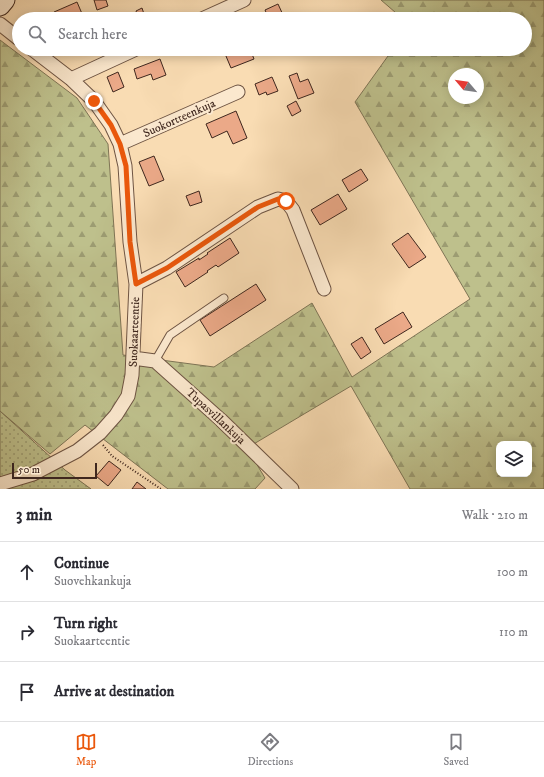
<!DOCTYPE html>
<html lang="en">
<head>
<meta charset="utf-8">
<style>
  body { margin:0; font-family:"IM FELL DW Pica",serif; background:#f7f7f7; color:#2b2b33 }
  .controls { position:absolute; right:12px; bottom:12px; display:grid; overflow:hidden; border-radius:8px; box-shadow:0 2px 10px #0003 }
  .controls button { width:36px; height:36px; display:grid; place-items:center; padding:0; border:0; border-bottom:1px solid #e1e1e2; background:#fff; color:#2b2b33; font:20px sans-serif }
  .compass { position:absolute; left:448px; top:68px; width:36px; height:36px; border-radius:50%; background:#fff; box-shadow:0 2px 10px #0003; rotate:299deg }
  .scale { position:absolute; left:12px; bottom:10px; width:85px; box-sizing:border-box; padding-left:4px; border:2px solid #3f271e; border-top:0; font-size:11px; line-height:14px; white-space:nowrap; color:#3f271e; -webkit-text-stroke:3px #fbe8ce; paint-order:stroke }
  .stop { position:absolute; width:12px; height:12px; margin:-9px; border:3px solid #ea580c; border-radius:50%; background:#fff }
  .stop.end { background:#ea580c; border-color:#fff; box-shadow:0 1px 4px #0008 }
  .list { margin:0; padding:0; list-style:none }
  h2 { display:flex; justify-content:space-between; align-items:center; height:52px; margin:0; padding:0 16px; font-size:17px }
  h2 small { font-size:13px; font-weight:400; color:#7c7c81 }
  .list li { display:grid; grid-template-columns:26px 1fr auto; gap:12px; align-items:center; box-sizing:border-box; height:60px; padding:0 16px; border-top:1px solid #e1e1e2 }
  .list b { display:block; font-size:15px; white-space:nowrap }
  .list p { margin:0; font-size:13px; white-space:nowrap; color:#7c7c81 }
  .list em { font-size:13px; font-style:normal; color:#7c7c81 }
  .icon { flex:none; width:22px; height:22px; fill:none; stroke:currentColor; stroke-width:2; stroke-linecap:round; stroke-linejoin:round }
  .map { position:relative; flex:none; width:544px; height:489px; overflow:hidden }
  .search { position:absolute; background:#fff; box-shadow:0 2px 10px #0003; left:12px; right:12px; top:12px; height:44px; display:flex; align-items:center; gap:10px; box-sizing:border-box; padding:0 14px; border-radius:22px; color:#7c7c81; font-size:15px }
  .sheet { height:232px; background:#fff }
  nav { display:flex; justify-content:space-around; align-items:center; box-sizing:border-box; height:56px; border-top:1px solid #e1e1e2; background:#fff; font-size:11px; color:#7c7c81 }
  nav a { display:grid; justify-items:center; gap:2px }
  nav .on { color:#ea580c }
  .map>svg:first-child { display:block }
  .grass { fill:url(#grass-dots); stroke:#7e7455 }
  .forest { fill:url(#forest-firs); stroke:#7e7455; fill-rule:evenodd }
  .building { fill:#eba988; stroke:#3f271e }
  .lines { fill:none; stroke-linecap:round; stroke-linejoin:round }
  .lane-casing { stroke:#6e5443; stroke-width:9 }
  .street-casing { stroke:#6e5443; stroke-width:15 }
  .secondary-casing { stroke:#3f271e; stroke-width:21 }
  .path { stroke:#3f271e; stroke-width:2; stroke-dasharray:1 2; stroke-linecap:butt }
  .lane { stroke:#fbe8ce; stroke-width:7 }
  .street { stroke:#fbe8ce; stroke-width:13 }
  .secondary { stroke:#fbe8ce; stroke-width:19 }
  .route { stroke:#ea580c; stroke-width:5 }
  .labels { text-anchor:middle; stroke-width:4; stroke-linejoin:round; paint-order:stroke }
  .street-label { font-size:12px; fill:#3f271e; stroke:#fbe8ce }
</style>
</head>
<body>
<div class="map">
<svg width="544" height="489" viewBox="0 0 544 489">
  <defs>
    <pattern id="grass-dots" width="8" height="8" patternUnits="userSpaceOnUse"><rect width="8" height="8" fill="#bec08c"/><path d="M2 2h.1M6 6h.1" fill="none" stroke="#9c9c72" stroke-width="1.8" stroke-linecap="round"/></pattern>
    <pattern id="forest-firs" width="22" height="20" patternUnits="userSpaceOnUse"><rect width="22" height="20" fill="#bec08c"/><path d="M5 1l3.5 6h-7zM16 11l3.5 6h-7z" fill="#9c9c72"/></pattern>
  </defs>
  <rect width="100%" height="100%" fill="#f9dcb3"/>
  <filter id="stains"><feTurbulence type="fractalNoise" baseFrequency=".005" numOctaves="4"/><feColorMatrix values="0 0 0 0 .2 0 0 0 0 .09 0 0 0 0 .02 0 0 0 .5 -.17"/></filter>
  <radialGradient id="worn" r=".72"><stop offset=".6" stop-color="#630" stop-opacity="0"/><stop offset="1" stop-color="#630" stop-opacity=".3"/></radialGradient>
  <path class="grass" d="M0,411L65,470L91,489H0Z"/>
  <path class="forest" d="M381,0H544V489H410L351,386L247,448L265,478L255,489H168L85,425L50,454L0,411V40L77,98L108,144L123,355L214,367L312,303L352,377L470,299L355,102L393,49H525V19H403ZM454,74H478V98H454ZM499,444H529V474H499Z"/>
  <path class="building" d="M94,0H106L108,6L97,10Z
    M77,2L83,16L77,19H57L54,12Z
    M278,4L284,17L279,19H269L265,10Z
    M142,8L144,14L138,17L136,11Z
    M223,49H250L254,59L231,68Z
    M160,59L166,75L153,80L151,74L137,79L134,69Z
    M118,72L124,87L113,92L107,77Z
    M297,73L300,82L308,79L314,93L298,99L289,76Z
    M272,77L278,91L267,95L266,92L259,95L255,84Z
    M296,101L301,111L292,116L287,106Z
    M236,111L247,138L233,144L227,131L212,138L206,124Z
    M154,156L164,180L149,186L139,162Z
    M361,169L368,180L349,192L342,180Z
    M199,191L202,202L190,206L186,196Z
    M338,194L347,209L320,225L311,210Z
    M408,233L426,257L409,268L392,244Z
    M230,238L239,253L218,267L216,265L207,271L208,272L185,287L176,272L199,258V260L208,254L207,253Z
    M256,284L266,300L210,336L200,320Z
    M403,312L412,327L384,344L375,329Z
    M362,337L371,352L361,359L351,344Z
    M109,461L121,470L108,486L96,476Z
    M137,482L146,489H132Z"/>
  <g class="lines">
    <g class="lane-casing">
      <path id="lane" d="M155,361L170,335L224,298"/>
    </g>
    <g class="street-casing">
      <path id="street" d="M202,19L244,0
        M0,24L19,39
        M71,79L136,49
        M120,144L238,92
        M136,284L167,268L258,207L278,199L286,201L293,210L324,289
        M133,358L155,361L221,420L292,489
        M0,484L33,474L77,451L100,433L116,415L128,396L132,375L136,284L130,242L125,166L120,144L111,125L94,101L71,79L32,49"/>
    </g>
    <g class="secondary-casing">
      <path id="secondary" d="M0,6L5,0"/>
    </g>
    <path class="path" d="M103,445L112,456L161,489"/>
    <use href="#lane" class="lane"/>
    <use href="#street" class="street"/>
    <use href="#secondary" class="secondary"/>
  </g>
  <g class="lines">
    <path class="route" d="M94,101L111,125L120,144L126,166L130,242L136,284L167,268L258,207L278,199L286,201"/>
  </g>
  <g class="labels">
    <g class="street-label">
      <text transform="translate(179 118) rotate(-24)" y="4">Suokortteenkuja</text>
      <text transform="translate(134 332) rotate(-88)" y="4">Suokaarteentie</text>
      <text transform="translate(216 416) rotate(43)" y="4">Tupasvillankuja</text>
    </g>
  </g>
  <rect width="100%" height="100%" filter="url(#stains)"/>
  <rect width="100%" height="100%" fill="url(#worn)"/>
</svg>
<div class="controls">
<button><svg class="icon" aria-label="layers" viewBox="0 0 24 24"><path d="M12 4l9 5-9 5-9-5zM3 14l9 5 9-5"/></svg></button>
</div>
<svg class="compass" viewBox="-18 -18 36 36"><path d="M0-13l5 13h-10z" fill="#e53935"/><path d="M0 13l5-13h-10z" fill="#7c7c81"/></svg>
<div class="scale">50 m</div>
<div class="stop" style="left:286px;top:201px"></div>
<div class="stop end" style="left:94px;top:101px"></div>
<div class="search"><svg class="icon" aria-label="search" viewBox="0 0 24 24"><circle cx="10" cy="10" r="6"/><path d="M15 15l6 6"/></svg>Search here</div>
</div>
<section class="sheet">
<h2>3 min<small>Walk · 210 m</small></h2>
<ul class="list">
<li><svg class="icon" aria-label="ahead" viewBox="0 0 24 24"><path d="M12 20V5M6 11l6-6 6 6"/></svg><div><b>Continue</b><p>Suovehkankuja</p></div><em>100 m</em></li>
<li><svg class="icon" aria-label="right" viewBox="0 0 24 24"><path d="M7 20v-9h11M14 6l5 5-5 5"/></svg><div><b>Turn right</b><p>Suokaarteentie</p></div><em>110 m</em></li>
<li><svg class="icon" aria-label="arrive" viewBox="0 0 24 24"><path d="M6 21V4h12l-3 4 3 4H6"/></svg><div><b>Arrive at destination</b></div></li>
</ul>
</section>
<nav>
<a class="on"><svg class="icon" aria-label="map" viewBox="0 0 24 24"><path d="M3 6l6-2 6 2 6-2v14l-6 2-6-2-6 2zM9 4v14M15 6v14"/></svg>Map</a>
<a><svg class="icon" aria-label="directions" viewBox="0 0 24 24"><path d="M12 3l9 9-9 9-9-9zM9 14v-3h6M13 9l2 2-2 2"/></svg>Directions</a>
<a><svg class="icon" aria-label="saved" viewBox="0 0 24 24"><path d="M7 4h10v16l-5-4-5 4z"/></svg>Saved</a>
</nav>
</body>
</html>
